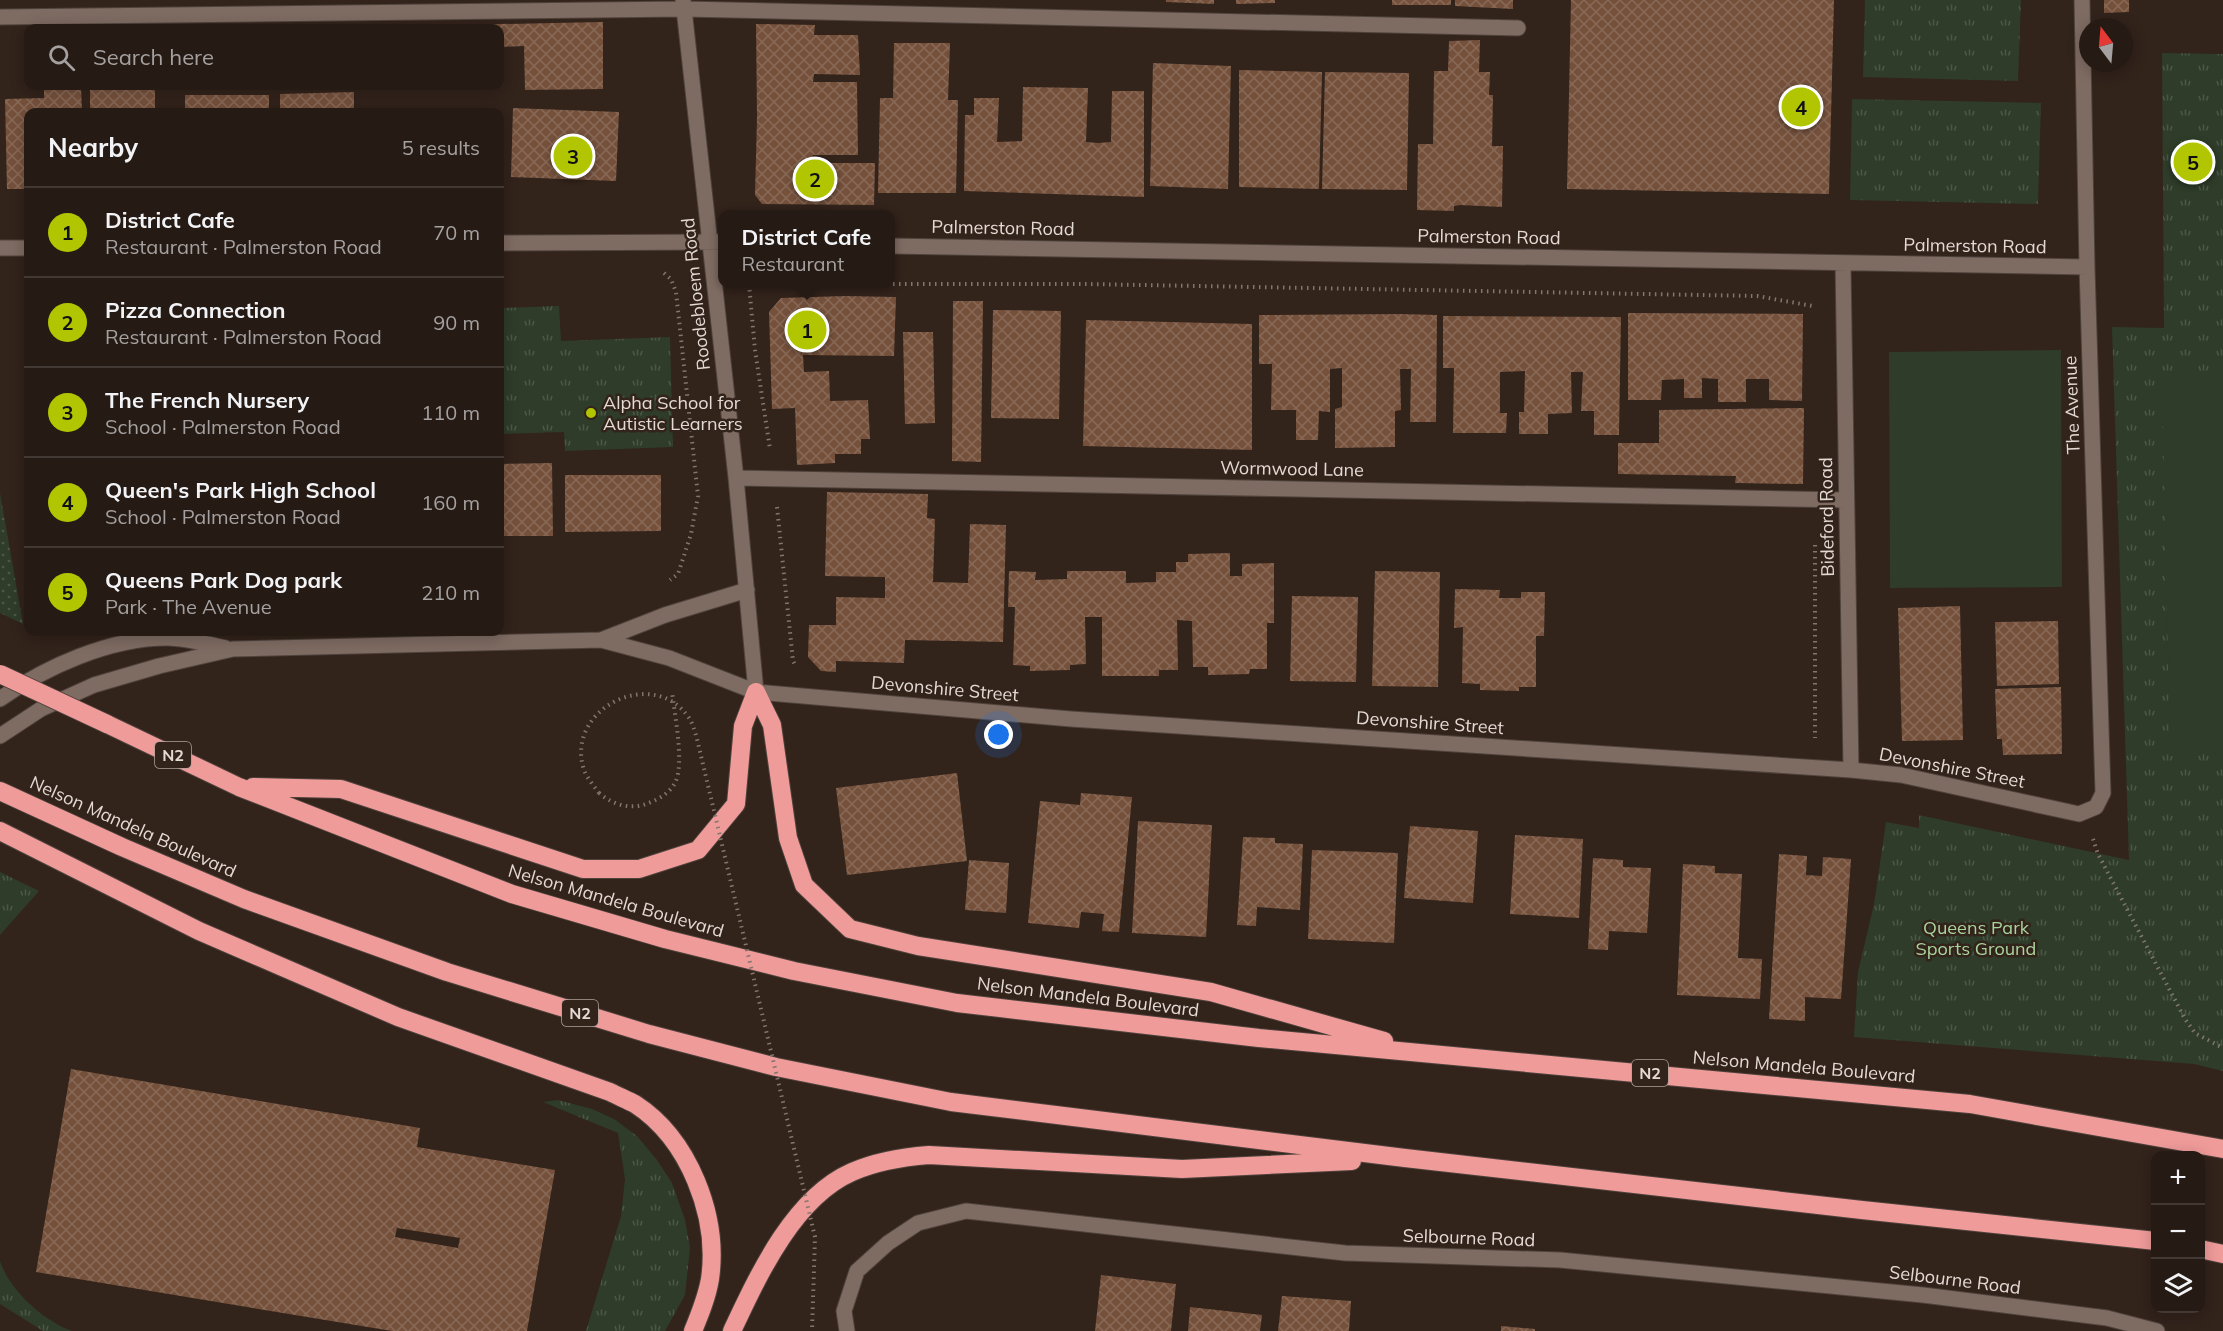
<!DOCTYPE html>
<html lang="en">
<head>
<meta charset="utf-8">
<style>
  body { margin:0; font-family:Mulish,sans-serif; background:#322722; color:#f1f3f6 }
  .controls { position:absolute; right:18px; bottom:18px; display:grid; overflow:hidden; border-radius:12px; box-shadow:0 3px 15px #0003 }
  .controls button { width:54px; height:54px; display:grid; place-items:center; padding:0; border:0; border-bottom:2px solid #423834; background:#261a14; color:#f1f3f6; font:30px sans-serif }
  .compass { position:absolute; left:2079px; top:18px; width:54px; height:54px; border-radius:50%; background:#261a14; box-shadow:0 3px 15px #0003; rotate:344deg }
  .you { position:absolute; left:999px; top:735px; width:21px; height:21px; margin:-15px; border:4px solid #fff; border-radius:50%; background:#1a73e8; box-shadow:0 0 0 9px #1a73e833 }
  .badge { display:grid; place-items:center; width:39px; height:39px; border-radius:50%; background:#b1c500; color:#111; font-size:20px; font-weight:700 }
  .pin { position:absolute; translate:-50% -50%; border:3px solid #fff; box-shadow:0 2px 6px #0006 }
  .popup { position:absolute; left:718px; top:210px; width:177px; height:78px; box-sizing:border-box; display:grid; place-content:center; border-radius:12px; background:#261a14; filter:drop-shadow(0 2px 4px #0005); font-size:20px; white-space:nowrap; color:#a4a1a0 }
  .popup b { font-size:22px; color:#f1f3f6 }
  .popup::after { content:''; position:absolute; left:50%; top:100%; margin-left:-12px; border:12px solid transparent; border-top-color:#261a14 }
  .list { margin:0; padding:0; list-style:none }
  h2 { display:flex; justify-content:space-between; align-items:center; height:78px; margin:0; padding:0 24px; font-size:26px }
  h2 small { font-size:20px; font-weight:400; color:#a4a1a0 }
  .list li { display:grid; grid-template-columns:39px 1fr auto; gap:18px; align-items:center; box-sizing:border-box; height:90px; padding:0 24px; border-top:2px solid #423834 }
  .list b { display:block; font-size:22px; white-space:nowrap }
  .list p { margin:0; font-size:20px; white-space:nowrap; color:#a4a1a0 }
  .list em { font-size:20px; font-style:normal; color:#a4a1a0 }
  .icon { flex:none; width:33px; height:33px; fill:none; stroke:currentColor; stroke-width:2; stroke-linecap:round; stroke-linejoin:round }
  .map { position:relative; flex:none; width:2223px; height:1331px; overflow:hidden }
  .search { position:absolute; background:#261a14; box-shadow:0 3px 15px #0003; left:24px; top:24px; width:480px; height:66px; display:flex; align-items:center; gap:15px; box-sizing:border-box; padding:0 21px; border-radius:12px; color:#a4a1a0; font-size:22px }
  .panel { position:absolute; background:#261a14; box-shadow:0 3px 15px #0003; left:24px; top:108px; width:480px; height:528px; border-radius:12px }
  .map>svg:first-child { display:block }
  .grass { fill:url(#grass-tufts) }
  .garden { fill:url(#garden-dots) }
  .pitch { fill:#2e3c29 }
  .building { fill:url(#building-cross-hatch); fill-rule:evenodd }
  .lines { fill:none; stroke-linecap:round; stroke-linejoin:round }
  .minor-casing { stroke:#4e423b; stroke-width:17 }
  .highway-casing { stroke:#4e423b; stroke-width:20 }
  .path { stroke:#82766e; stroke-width:4; stroke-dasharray:1.5 4.5; stroke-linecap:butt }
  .minor { stroke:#7e6b62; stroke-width:15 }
  .highway { stroke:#ef9b9a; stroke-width:18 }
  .highway-bridge-casing { stroke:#4e423b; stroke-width:20; stroke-linecap:butt }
  .path-bridge { stroke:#82766e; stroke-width:4; stroke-dasharray:1.5 4.5; stroke-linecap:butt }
  .highway-bridge { stroke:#ef9b9a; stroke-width:18 }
  .poi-dot { fill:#b1c500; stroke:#32231b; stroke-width:2 }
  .labels { text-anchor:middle; stroke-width:5; stroke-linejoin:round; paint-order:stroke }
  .shield { fill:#32231b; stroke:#afa39c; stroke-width:1.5 }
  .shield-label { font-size:16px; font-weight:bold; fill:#e4dad4 }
  .street-label { font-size:18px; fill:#e4dad4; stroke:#32231b }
  .poi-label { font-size:18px; fill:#e4dad4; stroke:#32231b; text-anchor:start }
  .park-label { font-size:18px; fill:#a9d49c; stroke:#32231b }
</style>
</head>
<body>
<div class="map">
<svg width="2223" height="1331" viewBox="0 0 2223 1331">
  <defs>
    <pattern id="grass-tufts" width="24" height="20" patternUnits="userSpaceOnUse" patternTransform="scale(1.5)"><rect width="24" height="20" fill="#2e3c29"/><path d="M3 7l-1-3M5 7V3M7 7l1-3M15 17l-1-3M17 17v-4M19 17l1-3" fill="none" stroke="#4c5847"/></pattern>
    <pattern id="garden-dots" width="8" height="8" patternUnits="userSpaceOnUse" patternTransform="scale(1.5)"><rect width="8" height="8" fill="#2e3c29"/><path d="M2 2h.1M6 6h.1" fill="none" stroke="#4c5847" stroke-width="1.8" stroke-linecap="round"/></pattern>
    <pattern id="building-cross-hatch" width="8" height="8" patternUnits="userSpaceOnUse" patternTransform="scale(1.5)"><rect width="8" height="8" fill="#75513c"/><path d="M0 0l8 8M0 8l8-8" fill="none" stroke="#886957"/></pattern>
  </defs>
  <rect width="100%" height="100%" fill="#32231b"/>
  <path class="grass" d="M1865,0H2021L2018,81L1863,77Z
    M2162,53L2223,54V1071L2194,1064L1854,1037L1858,972L1874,904L1886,822L1919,828V815L2129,860L2112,327L2164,328Z
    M1852,99L2041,103L2038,204L1850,200Z
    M559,306L561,341L670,337L673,447L565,451L564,432L500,434V308Z
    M0,872L39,891L0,935Z
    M558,1100L592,1109L614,1119L637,1136L657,1160L672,1183L685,1220L690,1248L685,1295L665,1331H586L621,1216L625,1179L618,1133L543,1102Z
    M0,1261C9,1290 44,1321 72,1331H43L0,1304Z"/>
  <path class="garden" d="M0,493L23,624L0,613Z"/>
  <path class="pitch" d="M2061,350L2062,587L1890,588L1889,352Z
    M2162,376L2223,377V755L2170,748Z"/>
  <path class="building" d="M1166,0H1214V4L1166,2Z
    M1236,0H1275V3L1236,4Z
    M1392,0H1451V5H1392Z
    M1455,0H1513V9L1455,6Z
    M1571,0H1834L1829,194L1567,189Z
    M2104,0H2129V12L2104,13Z
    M603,22V89L525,90L524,46L500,47V28H454V25Z
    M756,24L815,25L814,35H858L860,75L814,74L813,82H857L858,155H813L812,163H875L874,205L762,204L755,195L757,117Z
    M1480,40L1479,72H1490L1489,95H1493L1492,146H1503L1502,207L1460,205L1454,206V211L1417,210L1418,144H1433L1434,71H1448L1449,41Z
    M894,43H950L948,100H958L956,193H878L880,98H893Z
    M1153,63L1231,66L1228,189L1150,186Z
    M1239,70L1322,72L1319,189L1239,187Z
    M1325,72L1409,73L1407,190L1322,189Z
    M44,86H81L82,112H28V189H7L5,99L44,98Z
    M90,86H155V109H90Z
    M1023,87L1088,88L1086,142L1098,143L1111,142L1112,91H1144V197L964,191L965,115H974V98H999L997,142L1022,141Z
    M354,92V112H280V94Z
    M185,95H269V112H185Z
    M513,108L619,112L616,181L511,177Z
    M379,109H447V112H379Z
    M845,296L896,297L894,356L803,355L804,372L829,371L830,401L868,400L870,439H861V454H835V463L797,465L795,408L772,409L769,312L781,298Z
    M953,301H983L981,462L952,461Z
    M993,310L1061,311L1059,419L991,418Z
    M1628,313L1803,314L1802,401L1769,400V379H1746V402H1718V379L1702,378V398H1684V379L1662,380L1661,400H1628Z
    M1400,314L1437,315L1436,422H1410L1411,369H1400L1401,410L1395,411V447L1335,448V409L1342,407V368L1330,369V412L1319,411L1318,440H1296V410H1271L1272,364H1259V315Z
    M1443,316L1621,317L1619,435H1594V411H1581L1583,372H1571L1572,413L1548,414V434H1519V412H1524L1525,371L1500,372V413H1507L1506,433H1453L1454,368H1443Z
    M1086,320L1252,324V450L1083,446Z
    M903,332H933L935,423L905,424Z
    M1804,408L1803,484L1735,483L1736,476L1618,474V443H1659V410Z
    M552,463L553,536H503V566H500V464Z
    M565,475H661V531L565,532Z
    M827,492L928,494L927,518L935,519L933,582L968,583L970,524L1006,525L1003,642L905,640L904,663L836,661V672L821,671L808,657L809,625H836V597L885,598V577L825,576Z
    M1230,553V576H1242V564L1274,563V623H1267V669H1250L1249,674L1208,675V667H1193L1192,621L1177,620L1178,670H1159V676H1102V617H1085L1086,664L1070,665V670L1030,671V666L1013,665L1015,607H1008L1009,571L1036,572L1035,580L1067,579V571H1126V583L1156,582V572H1176V562H1188V554Z
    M1375,571L1440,572L1438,687L1372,686Z
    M1455,589L1500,590L1499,598H1521V592H1545L1544,636H1536V687H1519V691L1480,690V684L1462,683L1463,627L1454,628Z
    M1292,596L1358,597L1356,682L1290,681Z
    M1960,606L1963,740L1902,741L1898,608Z
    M2058,621L2059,684L1997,686L1995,622Z
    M2061,687L2062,754L2003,755L2002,739H1997L1995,689Z
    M957,773L967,861L847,875L836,788Z
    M1081,793L1132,797L1119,932L1102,931L1104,914L1081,912L1079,928L1028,923L1040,801L1080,805Z
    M1138,821L1212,825L1206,937L1132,933Z
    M1410,826L1478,831L1473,903L1404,898Z
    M1515,835L1583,839L1579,918L1510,914Z
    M1243,837L1275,838V843L1303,844L1300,910L1257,907L1256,926L1237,925Z
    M1312,850L1398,853L1394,943L1308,939Z
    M1779,854L1807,856L1806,875L1822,876L1823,857L1851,859L1841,999L1805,997V1021L1769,1019Z
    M1593,858L1623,860V867L1651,868L1647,933L1609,931L1608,950L1588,949Z
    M969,860L1009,863L1006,913L965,910Z
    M1683,864L1715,866V873L1742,874L1738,958L1762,959L1760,999L1677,995Z
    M71,1069L420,1128L417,1147L555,1170L527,1331H392L36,1272ZM397,1228L460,1238L458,1248L395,1237Z
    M1101,1275L1176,1284L1171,1331H1095Z
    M1282,1296L1351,1301L1349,1331H1278Z
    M1190,1307L1262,1315L1260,1331H1188Z
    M1501,1326L1535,1329V1331H1501Z"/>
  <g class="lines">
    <g class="minor-casing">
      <path id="minor" d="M683,0L736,478L756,692
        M0,17L684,9L1518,28
        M500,243L723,242
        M891,246L2087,267
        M0,248H28
        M1843,264L1851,770
        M736,478L1846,500
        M601,640L665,615L747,590
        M0,699C45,667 110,638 167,638C186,638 207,644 226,648
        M0,736L41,709L94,685L159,666L233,649L601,640L669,658L756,692L1071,719L1851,770L1901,775L2079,814L2096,807L2103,793L2087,267L2082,0
        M847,1331L844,1311L857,1271L888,1243L918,1223L966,1211L1345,1253L1560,1260L1923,1295L2107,1318L2157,1331"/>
    </g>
    <g class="highway-casing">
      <path id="highway" d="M756,692L772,725L788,838L804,885L850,929L918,946L1211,992L1384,1041
        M107,724L239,787L512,894L665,939L794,971L957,1003L1259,1038L1970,1104L2223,1149
        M253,787L341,789L583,869H639L698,850L736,804L743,726L756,692
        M0,791L122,847L244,899L447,972L649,1034L776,1067L951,1102L1405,1158L1862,1210L2156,1241
        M0,831L199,931L398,1017L610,1092C618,1096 627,1100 635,1104C689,1139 719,1216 710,1279C707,1297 700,1314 693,1331
        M2200,1249L2223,1254
        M732,1331C758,1276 793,1198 852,1172C877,1161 903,1157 929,1155L1182,1169L1352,1161"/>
    </g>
    <path class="path" d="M664,273L671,279L676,292L698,496L691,534L678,574L670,580
      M749,284L755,350L770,449
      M875,284H1085L1757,296L1813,306
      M777,507L793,661L796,666
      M1815,545V738
      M599,793C612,804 629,810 646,804C657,800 669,794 675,783C685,764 674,712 672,691
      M2093,839L2098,854L2185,1019L2195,1033L2223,1048"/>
    <use href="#minor" class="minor"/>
    <use href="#highway" class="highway"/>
    <g class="highway-bridge-casing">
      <path id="highway-bridge" d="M0,674L107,724"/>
    </g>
    <path class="path-bridge" d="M599,793C594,786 587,778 584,770C564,708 654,665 689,718C693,724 695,732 697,739L815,1237L812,1331"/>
    <use href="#highway-bridge" class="highway-bridge"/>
  </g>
  <circle class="poi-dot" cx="591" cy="413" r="6"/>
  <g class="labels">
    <g class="shield">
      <rect x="155" y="742" width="36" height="26" rx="4.5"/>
      <rect x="562" y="1000" width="36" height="26" rx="4.5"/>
      <rect x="1632" y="1060" width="36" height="26" rx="4.5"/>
    </g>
    <g class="shield-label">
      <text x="173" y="761">N2</text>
      <text x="580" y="1019">N2</text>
      <text x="1650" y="1079">N2</text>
    </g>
    <g class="street-label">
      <text transform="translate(1003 228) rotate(1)" y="6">Palmerston Road</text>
      <text transform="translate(1489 237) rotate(1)" y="6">Palmerston Road</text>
      <text transform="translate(1975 246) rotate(1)" y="6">Palmerston Road</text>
      <text transform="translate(696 294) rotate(-96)" y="6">Roodebloem Road</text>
      <text transform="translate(2072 405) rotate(-92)" y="6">The Avenue</text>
      <text transform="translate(1292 469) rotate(1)" y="6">Wormwood Lane</text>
      <text transform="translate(1827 517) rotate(-91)" y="6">Bideford Road</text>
      <text transform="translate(945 689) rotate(5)" y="6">Devonshire Street</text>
      <text transform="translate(1430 723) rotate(4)" y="6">Devonshire Street</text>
      <text transform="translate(1952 768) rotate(11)" y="6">Devonshire Street</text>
      <text transform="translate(133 827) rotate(24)" y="6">Nelson Mandela Boulevard</text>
      <text transform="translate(616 901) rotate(16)" y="6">Nelson Mandela Boulevard</text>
      <text transform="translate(1088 997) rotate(7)" y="6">Nelson Mandela Boulevard</text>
      <text transform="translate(1804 1067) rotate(5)" y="6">Nelson Mandela Boulevard</text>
      <text transform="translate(1469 1238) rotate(2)" y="6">Selbourne Road</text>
      <text transform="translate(1955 1280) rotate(7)" y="6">Selbourne Road</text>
    </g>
    <g class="poi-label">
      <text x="603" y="409">Alpha School for<tspan x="603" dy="21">Autistic Learners</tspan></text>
    </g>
    <g class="park-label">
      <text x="1976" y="934">Queens Park<tspan x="1976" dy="21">Sports Ground</tspan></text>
    </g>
  </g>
</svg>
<div class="controls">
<button>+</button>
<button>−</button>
<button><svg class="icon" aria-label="layers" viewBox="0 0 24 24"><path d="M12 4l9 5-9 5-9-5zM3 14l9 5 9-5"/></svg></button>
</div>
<svg class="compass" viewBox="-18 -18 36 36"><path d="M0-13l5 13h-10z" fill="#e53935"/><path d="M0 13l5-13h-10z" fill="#a4a1a0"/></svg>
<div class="you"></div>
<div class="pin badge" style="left:807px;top:330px">1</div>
<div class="popup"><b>District Cafe</b>Restaurant</div>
<div class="pin badge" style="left:815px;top:179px">2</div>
<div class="pin badge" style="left:573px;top:156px">3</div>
<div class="pin badge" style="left:1801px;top:107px">4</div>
<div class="pin badge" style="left:2193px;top:162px">5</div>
<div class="search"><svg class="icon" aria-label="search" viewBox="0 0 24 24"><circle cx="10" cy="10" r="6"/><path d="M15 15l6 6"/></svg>Search here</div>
<section class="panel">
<h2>Nearby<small>5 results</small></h2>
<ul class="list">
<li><span class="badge">1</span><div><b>District Cafe</b><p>Restaurant · Palmerston Road</p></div><em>70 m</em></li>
<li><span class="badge">2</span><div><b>Pizza Connection</b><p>Restaurant · Palmerston Road</p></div><em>90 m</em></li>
<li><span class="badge">3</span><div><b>The French Nursery</b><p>School · Palmerston Road</p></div><em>110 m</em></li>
<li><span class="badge">4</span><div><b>Queen's Park High School</b><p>School · Palmerston Road</p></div><em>160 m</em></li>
<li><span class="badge">5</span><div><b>Queens Park Dog park</b><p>Park · The Avenue</p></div><em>210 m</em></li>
</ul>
</section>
</div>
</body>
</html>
